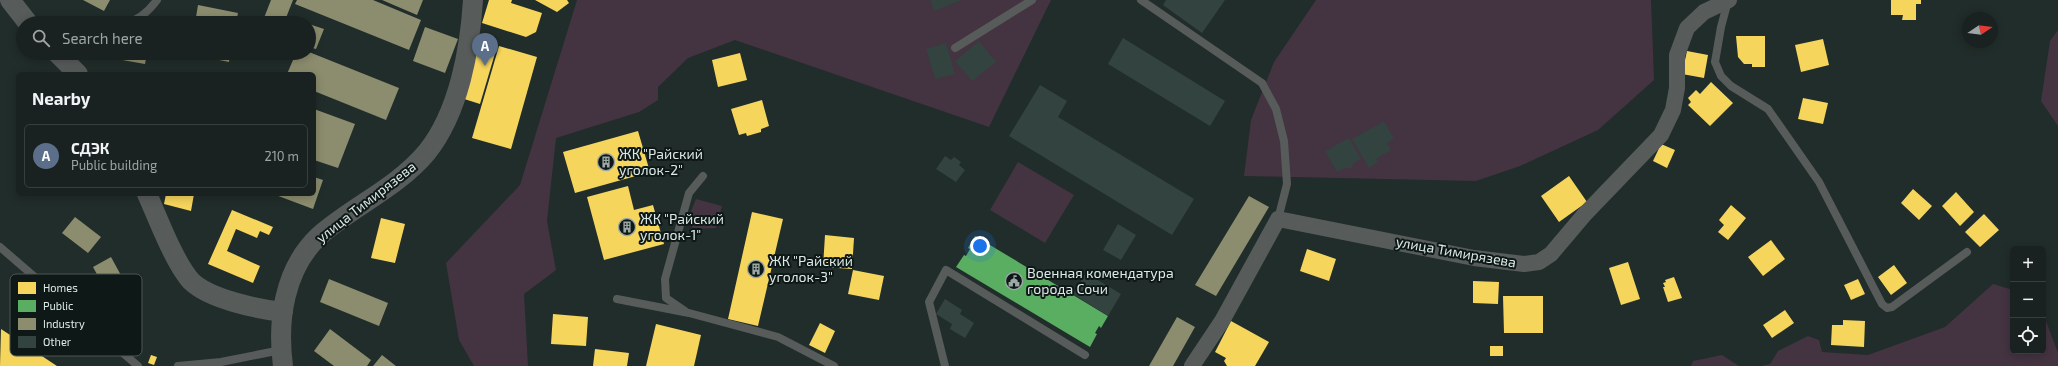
<!DOCTYPE html>
<html lang="en">
<head>
<meta charset="utf-8">
<style>
  body { margin:0; font-family:"Exo 2",sans-serif; background:#262f2d; color:#f1f3f6 }
  .controls { position:absolute; right:12px; bottom:12px; display:grid; overflow:hidden; border-radius:6px; box-shadow:0 2px 10px #0003 }
  .controls button { width:36px; height:36px; display:grid; place-items:center; padding:0; border:0; border-bottom:1px solid #373f3e; background:#192220; color:#f1f3f6; font:20px sans-serif }
  .compass { position:absolute; left:1962px; top:12px; width:36px; height:36px; border-radius:50%; background:#192220; box-shadow:0 2px 10px #0003; rotate:77deg }
  .you { position:absolute; left:980px; top:246px; width:14px; height:14px; margin:-10px; border:3px solid #fff; border-radius:50%; background:#1a73e8; box-shadow:0 0 0 6px #1a73e833 }
  .badge { display:grid; place-items:center; width:26px; height:26px; border-radius:50%; background:#9ba8a5; color:#fff; font-size:13px; font-weight:700 }
  .pin { position:absolute; translate:-50% -33px; filter:drop-shadow(0 1px 2px #0008) }
  .pin::after { content:''; position:absolute; top:21px; width:14px; height:12px; background:inherit; clip-path:polygon(0 0,100% 0,50% 100%) }
  .list { margin:0; padding:0; list-style:none }
  h2 { display:flex; justify-content:space-between; align-items:center; height:52px; margin:0; padding:0 16px; font-size:17px }
  h2 small { font-size:13px; font-weight:400; color:#9fa4a5 }
  .list li { display:grid; grid-template-columns:26px 1fr auto; gap:12px; align-items:center; box-sizing:border-box; height:64px; margin:0 8px 8px; padding:0 8px; border:1px solid #373f3e; border-radius:6px }
  .list b { display:block; font-size:15px; white-space:nowrap }
  .list p { margin:0; font-size:13px; white-space:nowrap; color:#9fa4a5 }
  .list em { font-size:13px; font-style:normal; color:#9fa4a5 }
  .icon { flex:none; width:22px; height:22px; fill:none; stroke:currentColor; stroke-width:2; stroke-linecap:round; stroke-linejoin:round }
  .map { position:relative; flex:none; width:2058px; height:366px; overflow:hidden }
  .search { position:absolute; background:#192220; box-shadow:0 2px 10px #0003; left:16px; top:16px; width:300px; height:44px; display:flex; align-items:center; gap:10px; box-sizing:border-box; padding:0 14px; border-radius:22px; color:#9fa4a5; font-size:15px }
  .panel { position:absolute; background:#192220; box-shadow:0 2px 10px #0003; left:16px; top:72px; width:300px; height:124px; border-radius:6px }
  .map>svg:first-child { display:block }
  .green { fill:#443341 }
  .homes { fill:#f6d55c }
  .public { fill:#5aae61 }
  .industry { fill:#8c8c6e }
  .building { fill:#334340 }
  .lines { fill:none; stroke-linecap:round; stroke-linejoin:round }
  .service { stroke:#575b5a; stroke-width:8 }
  .minor { stroke:#575b5a; stroke-width:16 }
  .tertiary { stroke:#575b5a; stroke-width:20 }
  .labels { text-anchor:middle; stroke-width:4; stroke-linejoin:round; paint-order:stroke }
  .poi-label { font-size:14px; fill:#dceae7; stroke:#0e1816; text-anchor:start }
  .street-label { font-size:14px; fill:#dceae7; stroke:#0e1816 }
  .key { fill:#0e1816; stroke:#4c5755; stroke-width:1 }
  .key-label { font-size:11px; fill:#dceae7 }
</style>
</head>
<body>
<div class="map">
<svg width="2058" height="366" viewBox="0 0 2058 366">
  <rect width="100%" height="100%" fill="#212d2a"/>
  <path class="green" d="M577,0H1051L989,127L735,40L688,58L658,87V100L639,112L556,138L547,221L556,270L524,294L528,366H474L459,340L446,263L520,185Z
    M1316,0H1651L1654,80L1598,130L1520,166L1476,181L1244,176L1251,120L1274,62Z
    M2058,30V126L2041,101L2050,41Z
    M1018,162L1074,195L1045,243L990,210Z
    M696,199L722,206L716,228L693,229L688,218Z
    M1993,284L2013,290V351H2043V313L2058,353V366H1761L1770,364L1778,351L1808,336L1819,340L1822,352L1868,355L1945,327Z
    M1722,355L1739,366H1691L1693,361Z"/>
  <path class="homes" d="M489,0H512L511,3L542,13L536,32L526,37L482,23Z
    M535,0H567L569,3L557,12Z
    M1891,0H1921V4H1916V20H1902L1903,15H1891Z
    M1736,36H1765V67H1752V64H1744L1738,57Z
    M1823,39L1829,65L1801,72L1795,45Z
    M476,44L496,50L480,104L461,98Z
    M499,46L537,57L511,149L472,138Z
    M1687,51L1708,55L1704,78L1682,74Z
    M740,53L747,80L718,87L712,60Z
    M1711,82L1733,103L1710,126L1688,105L1691,102L1688,98L1696,90L1700,94Z
    M1803,98L1828,103L1823,124L1798,119Z
    M762,100L769,126L761,129V132L747,136L746,133L739,135L731,109Z
    M638,131L650,172L575,193L563,152Z
    M1661,144L1675,150L1667,168L1653,161Z
    M1569,176L1587,202L1559,222L1541,196Z
    M628,186L634,210L653,205L664,244L604,260L587,197Z
    M1913,189L1932,206L1919,220L1901,203Z
    M1956,192L1974,212L1960,226L1942,206Z
    M166,194H194L191,211L164,204Z
    M1731,205L1746,218L1728,240L1718,232L1724,225L1719,220Z
    M232,210L273,227L269,235L260,231L257,238L236,229L227,251L260,266L253,283L208,264Z
    M752,212L783,219L758,326L728,319Z
    M1984,214L1999,230L1980,247L1965,232Z
    M381,218L405,224L395,263L371,258Z
    M825,235L854,238L852,269L823,267Z
    M1771,240L1785,259L1763,276L1748,257Z
    M1307,249L1336,259L1329,281L1300,271Z
    M1628,262L1640,299L1621,305L1609,268Z
    M1894,265L1907,283L1891,295L1878,277Z
    M853,270L884,276L879,300L848,294Z
    M1674,277L1682,298L1668,302L1663,287H1665L1663,283L1666,282L1665,280Z
    M1858,279L1865,294L1851,300L1844,285Z
    M1473,281L1499,282L1498,304L1473,303Z
    M1503,296H1543V333H1504Z
    M1785,310L1794,323L1772,338L1763,325Z
    M553,314L588,317L586,346L551,344Z
    M1843,320L1865,321L1864,347L1831,345L1832,325H1843Z
    M1231,321L1269,342L1255,366H1227L1224,361L1226,358L1215,352Z
    M820,323L835,331L825,353L809,345Z
    M656,324L701,335L694,366H646Z
    M1,329L57,366H0Z
    M1490,346H1503V356H1490Z
    M595,349L629,353L627,366H593Z
    M151,355L157,357L154,365L148,363Z"/>
  <path class="public" d="M975,236L1108,316L1101,328L1099,326L1095,333L1097,334L1090,347L956,267L964,255L966,256L970,249L968,248Z"/>
  <path class="industry" d="M83,0H110L104,11Z
    M271,0H293L284,23H262Z
    M297,0H373L421,20L409,50L295,4Z
    M382,0H423L417,15Z
    M198,5L238,13L236,23H195Z
    M290,16L307,23H288Z
    M309,24L324,29L316,49L309,47Z
    M425,27L458,39L445,73L413,61Z
    M309,52L399,88L386,120L314,91V74H287L296,53Z
    M95,53H147L145,64L94,55Z
    M185,53H230L229,62Z
    M314,109L355,124L338,168L314,160Z
    M314,177L323,180L313,209L273,194H314Z
    M1249,196L1269,207L1216,296L1195,285Z
    M75,217L101,237L88,253L62,233Z
    M111,257L129,290L111,300L93,267Z
    M329,279L388,303L379,326L320,302Z
    M1177,317L1195,327L1173,366H1149Z
    M330,329L371,360L367,366H334L314,351Z
    M382,355L396,366H373Z"/>
  <path class="building" d="M930,0H962L934,11Z
    M1166,0H1225L1202,33L1163,5Z
    M1123,38L1225,101L1210,126L1108,64Z
    M979,41L996,62L972,81L955,61Z
    M946,43L955,74L935,79L926,49Z
    M1040,85L1067,101L1058,117L1194,199L1172,235L1009,136Z
    M1384,121L1394,139L1387,143L1391,150L1376,159L1378,162L1369,168L1352,139Z
    M1349,138L1361,159L1354,163L1351,168H1345L1337,172L1325,151Z
    M945,156L951,160L954,157L961,162L959,165L965,170L956,182L936,169Z
    M1118,224L1136,235L1121,260L1103,250Z
    M1086,273L1121,294L1108,316L1073,294Z
    M945,299L962,310L960,314L974,323L965,338L950,329L952,324L936,314Z"/>
  <g class="lines">
    <path class="service" d="M1141,0L1262,83L1276,109L1284,141L1287,184L1278,219
      M1728,1L1721,27L1715,62L1721,76L1731,86L1768,109L1819,182L1882,304L1887,308L1892,307L1967,252
      M126,23C139,20 149,11 157,0
      M955,48L1032,0
      M0,247L138,366
      M617,299L689,313L778,337L834,366
      M685,311L666,298L665,279L689,193L703,176
      M178,366L221,362L281,350
      M945,366L929,302L946,270L1085,355"/>
    <path class="minor" d="M1192,366L1222,321L1278,219L1474,258L1524,264L1539,262L1551,254L1584,215L1661,135L1673,110L1677,88V55L1687,28L1704,12L1729,0"/>
    <path class="tertiary" d="M10,0L28,23
      M57,53L78,74
      M147,194C158,218 174,262 191,281C209,299 257,309 283,312
      M283,366C277,321 284,269 319,236C353,206 397,188 427,152C459,112 470,49 473,0"/>
  </g>
  <defs>
    <g id="building-ring" transform="scale(0.9)"><circle r="9.5" fill="#0e1816" stroke="#9ba8a5" stroke-width="1.5"/><path d="M-4-6H4V6H1V3H-1V6H-4ZM-2.5-4.3h1.7v1.8h-1.7ZM.8-4.3h1.7v1.8H.8ZM-2.5-1h1.7V.8h-1.7ZM.8-1h1.7V.8H.8Z" fill="#9ba8a5"/></g>
    <g id="civic-ring" transform="scale(0.9)"><circle r="9.5" fill="#0e1816" stroke="#9ba8a5" stroke-width="1.5"/><path d="M-.6-6.5H3V-4.5H.6V-3L4-1V1h2V6H-6V1h2V-1L-.6-3ZM-1.2 2.5V6h2.4V2.5Z" fill="#9ba8a5"/></g>
  </defs>
  <g fill-rule="evenodd">
    <use href="#building-ring" x="606" y="162"/>
    <use href="#building-ring" x="627" y="227"/>
    <use href="#building-ring" x="756" y="269"/>
    <use href="#civic-ring" x="1014" y="281"/>
  </g>
  <g class="labels">
    <g class="poi-label">
      <text x="619" y="159">ЖК "Райский<tspan x="619" dy="16">уголок-2"</tspan></text>
      <text x="640" y="224">ЖК "Райский<tspan x="640" dy="16">уголок-1"</tspan></text>
      <text x="769" y="266">ЖК "Райский<tspan x="769" dy="16">уголок-3"</tspan></text>
      <text x="1027" y="278">Военная комендатура<tspan x="1027" dy="16">города Сочи</tspan></text>
    </g>
    <g class="street-label">
      <text transform="translate(366 202) rotate(-38)" y="5">улица Тимирязева</text>
      <text transform="translate(1456 252) rotate(10)" y="5">улица Тимирязева</text>
    </g>
  </g>
  <rect x="10" y="274" width="132" height="82" rx="6" class="key"/>
  <rect x="18" y="282" width="18" height="12" fill="#f6d55c"/>
  <rect x="18" y="300" width="18" height="12" fill="#5aae61"/>
  <rect x="18" y="318" width="18" height="12" fill="#8c8c6e"/>
  <rect x="18" y="336" width="18" height="12" fill="#334340"/>
  <g class="key-label">
    <text x="43" y="292">Homes</text>
    <text x="43" y="310">Public</text>
    <text x="43" y="328">Industry</text>
    <text x="43" y="346">Other</text>
  </g>
</svg>
<div class="controls">
<button>+</button>
<button>−</button>
<button><svg class="icon" aria-label="locate" viewBox="0 0 24 24"><circle cx="12" cy="12" r="6"/><path d="M12 2v4M12 18v4M2 12h4M18 12h4"/></svg></button>
</div>
<svg class="compass" viewBox="-18 -18 36 36"><path d="M0-13l5 13h-10z" fill="#e53935"/><path d="M0 13l5-13h-10z" fill="#9fa4a5"/></svg>
<div class="you"></div>
<div class="pin badge" style="left:485px;top:66px;background:#5c6f8a">A</div>
<div class="search"><svg class="icon" aria-label="search" viewBox="0 0 24 24"><circle cx="10" cy="10" r="6"/><path d="M15 15l6 6"/></svg>Search here</div>
<section class="panel">
<h2>Nearby<small></small></h2>
<ul class="list">
<li><span class="badge" style="background:#5c6f8a">A</span><div><b>СДЭК</b><p>Public building</p></div><em>210 m</em></li>
</ul>
</section>
</div>
</body>
</html>
